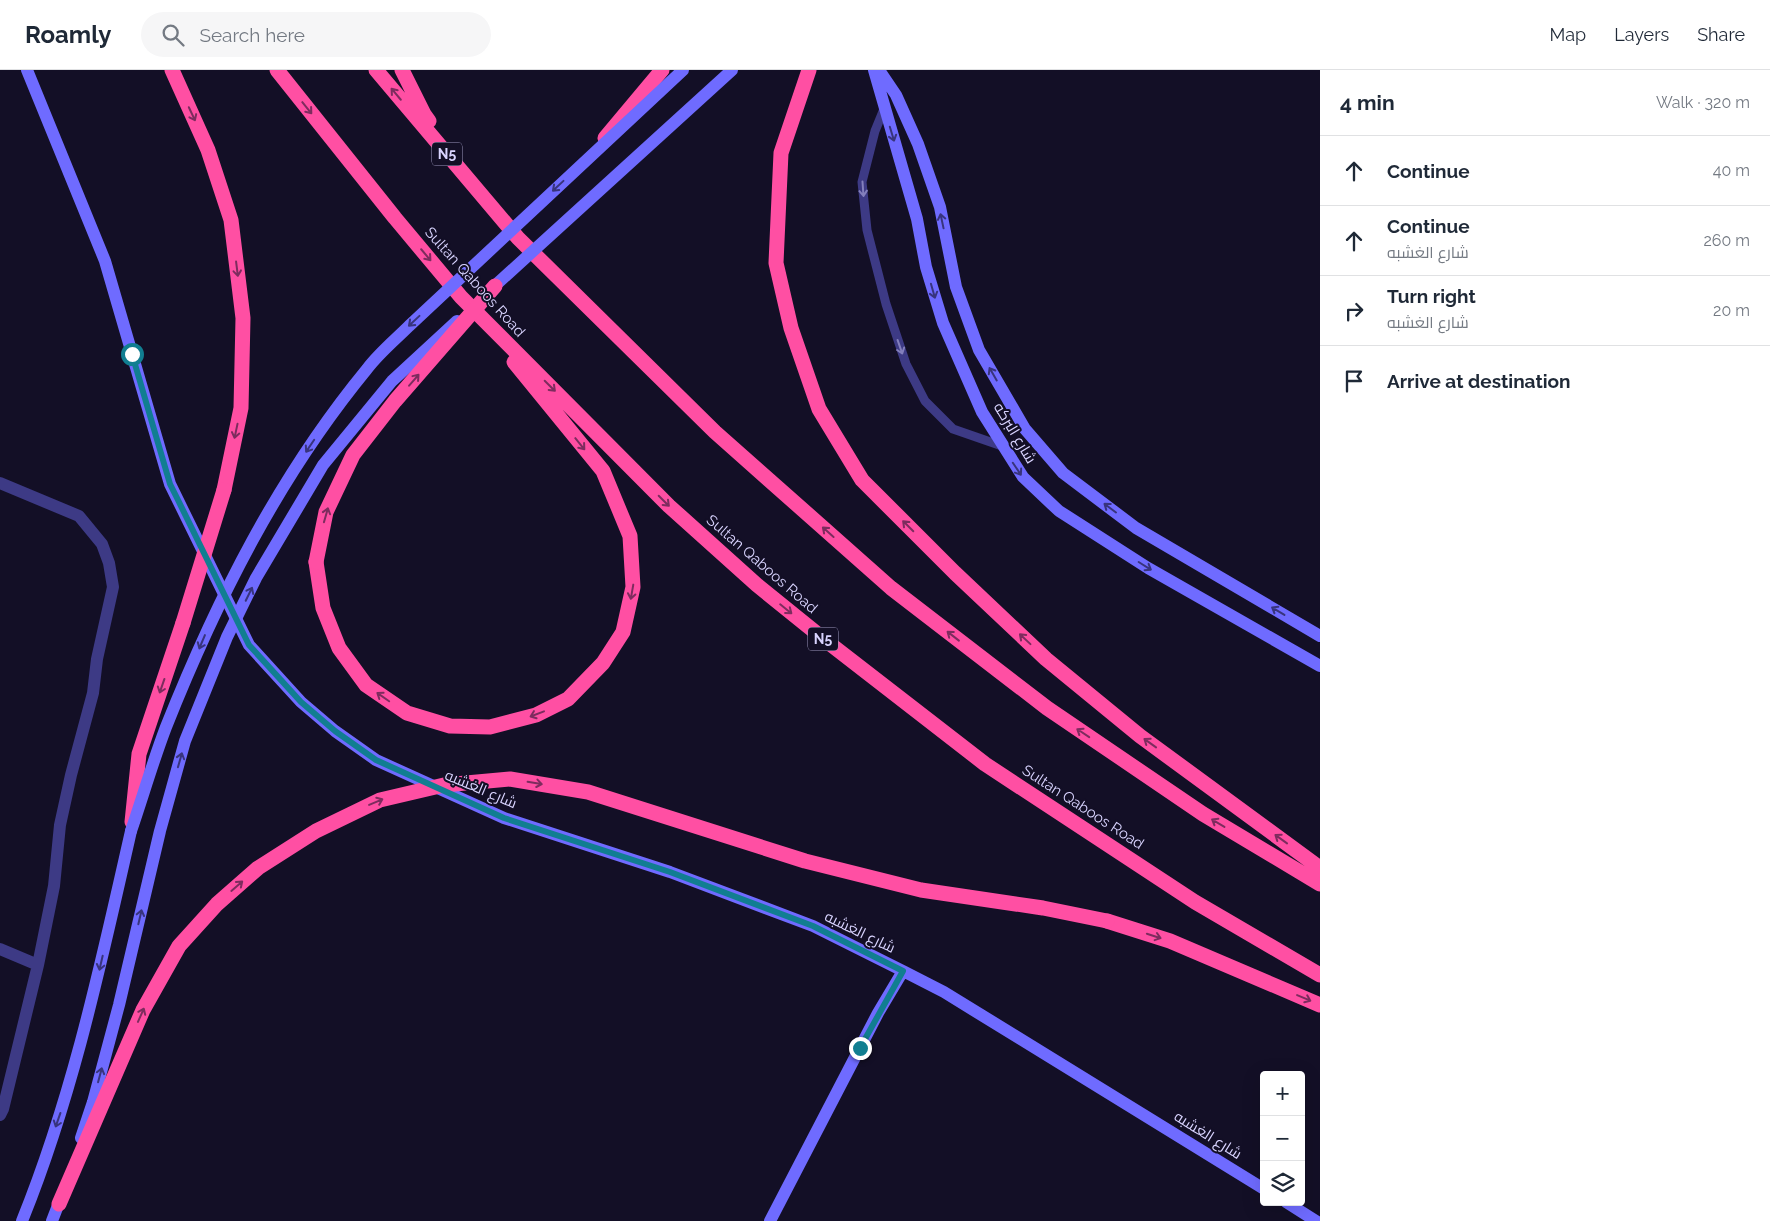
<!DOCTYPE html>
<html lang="en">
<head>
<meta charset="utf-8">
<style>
  body { margin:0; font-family:Raleway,Cairo,sans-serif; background:#f6f6f7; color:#1f2937 }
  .controls { position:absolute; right:15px; bottom:15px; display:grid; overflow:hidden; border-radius:5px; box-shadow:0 5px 20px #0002 }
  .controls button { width:45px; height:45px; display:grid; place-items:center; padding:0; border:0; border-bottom:1px solid #e0e1e3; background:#fff; color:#1f2937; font:25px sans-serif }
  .stop { position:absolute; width:15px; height:15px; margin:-11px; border:4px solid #117e91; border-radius:50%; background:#fff }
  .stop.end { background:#117e91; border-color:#fff; box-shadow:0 1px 5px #0008 }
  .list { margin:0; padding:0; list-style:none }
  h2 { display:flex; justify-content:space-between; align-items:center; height:65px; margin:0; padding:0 20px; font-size:21px }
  h2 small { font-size:16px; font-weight:400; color:#747a83 }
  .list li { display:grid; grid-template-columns:32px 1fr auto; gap:15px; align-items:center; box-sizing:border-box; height:70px; padding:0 20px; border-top:1px solid #e0e1e3 }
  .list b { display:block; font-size:19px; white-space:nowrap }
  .list p { margin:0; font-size:16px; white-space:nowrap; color:#747a83 }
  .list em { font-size:16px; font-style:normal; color:#747a83 }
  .icon { flex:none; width:28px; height:28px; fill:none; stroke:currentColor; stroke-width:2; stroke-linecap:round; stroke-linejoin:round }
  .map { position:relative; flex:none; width:1320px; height:1151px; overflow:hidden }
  header { display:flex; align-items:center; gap:30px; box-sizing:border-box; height:70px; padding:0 25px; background:#fff; border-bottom:1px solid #e0e1e3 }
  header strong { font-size:24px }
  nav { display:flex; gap:28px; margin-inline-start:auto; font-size:18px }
  .search { width:350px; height:45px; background:#f6f6f7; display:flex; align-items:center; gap:12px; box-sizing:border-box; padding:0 18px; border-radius:28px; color:#747a83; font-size:19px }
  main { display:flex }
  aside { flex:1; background:#fff }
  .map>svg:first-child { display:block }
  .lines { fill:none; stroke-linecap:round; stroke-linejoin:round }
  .lane { stroke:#3d3a85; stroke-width:9 }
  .street { stroke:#3d3a85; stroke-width:12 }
  .secondary { stroke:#6f6bff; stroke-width:12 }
  .highway { stroke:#ff4fa3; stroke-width:15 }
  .secondary-bridge { stroke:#6f6bff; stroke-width:12 }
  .highway-bridge { stroke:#ff4fa3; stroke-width:15 }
  .oneway { stroke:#7d2c5e }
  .oneway2 { stroke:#38347d }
  .oneway3 { stroke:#837fbc }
  .route { stroke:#117e91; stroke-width:6 }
  .labels { text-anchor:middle; stroke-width:4; stroke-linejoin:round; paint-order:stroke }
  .shield { fill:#130f26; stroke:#9e99be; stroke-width:1 }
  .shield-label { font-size:14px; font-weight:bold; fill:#d9d4ff }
  .street-label { font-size:15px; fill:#d9d4ff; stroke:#130f26 }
</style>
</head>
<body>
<header>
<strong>Roamly</strong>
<div class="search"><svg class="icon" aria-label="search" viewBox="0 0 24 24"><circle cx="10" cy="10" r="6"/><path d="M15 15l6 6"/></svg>Search here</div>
<nav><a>Map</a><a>Layers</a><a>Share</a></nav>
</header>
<main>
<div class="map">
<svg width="1320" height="1151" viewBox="0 0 1320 1151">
  <rect width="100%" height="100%" fill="#130f26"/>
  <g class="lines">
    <path class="lane" d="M884,39L875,61L862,112L867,160L886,234L906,294L925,331L953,359L1002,376"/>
    <path class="street" d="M0,413L79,446L102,474L109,493L113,517L97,589L93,623L71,705L60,755L54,816L38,895L3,1039L0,1045
      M0,879L38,895"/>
    <path class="secondary" d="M27,0L105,191L170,414L249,575L301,632L335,661L376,690L504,748L670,802L813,856L903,901
      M874,0L917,149L926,197L943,253L982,342L1023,407L1059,441L1148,498L1320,596
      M879,0L896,25L918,74L940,137L956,217L979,280L1025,359L1063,403L1136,458L1320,566
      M1286,1132L1316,1151
      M22,1151C73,1025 101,893 131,761
      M770,1151L878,943L903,901L944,922L1264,1119"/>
    <path class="highway" d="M172,0L208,80L231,150L243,248L241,338L224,420
      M277,0L395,148L461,227L669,436L757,515L825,570L985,694L1195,832L1320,905
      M376,0L518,168L715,362L891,518L1047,638L1203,744L1320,814
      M402,0L424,44L429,51
      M809,0L781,83L776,193L791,258L819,339L862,410L955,503L1046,589L1140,666L1320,798
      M605,68L662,0
      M316,492L323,538L339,578L366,615L407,643L450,656L490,657L536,645L568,629L603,593L623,562L633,517L630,466L603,401L514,292
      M132,752L139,684L183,553
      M1107,851L1170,871L1320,935"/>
    <path class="secondary-bridge" d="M488,222L732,0
      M131,761C143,726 153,691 166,657C217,529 279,406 367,299C379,283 395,270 409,256L683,0
      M81,1068L93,1032L119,935L160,761L185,671L227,567L256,508L323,395L392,311L457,251
      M52,1151L62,1125"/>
    <path class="highway-bridge" d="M316,492L326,442L353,385L395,331L495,216
      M183,553L224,420
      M59,1134L143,940L179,876L217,834L258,798L316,761L380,730L444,715L510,709L588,722L805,791L921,820L1043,838L1107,851"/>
  </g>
  <defs><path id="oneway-shaft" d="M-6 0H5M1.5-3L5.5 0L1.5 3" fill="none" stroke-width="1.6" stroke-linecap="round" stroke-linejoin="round" transform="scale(1.25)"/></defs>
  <g class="oneway">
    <use href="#oneway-shaft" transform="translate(396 24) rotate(-130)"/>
    <use href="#oneway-shaft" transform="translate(307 38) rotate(51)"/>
    <use href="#oneway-shaft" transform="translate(192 44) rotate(65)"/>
    <use href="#oneway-shaft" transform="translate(426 185) rotate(50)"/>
    <use href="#oneway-shaft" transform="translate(237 199) rotate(83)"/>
    <use href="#oneway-shaft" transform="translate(414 310) rotate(-49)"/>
    <use href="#oneway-shaft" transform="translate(550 316) rotate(45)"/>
    <use href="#oneway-shaft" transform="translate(236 361) rotate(102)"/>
    <use href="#oneway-shaft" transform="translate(580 374) rotate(51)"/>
    <use href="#oneway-shaft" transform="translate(664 431) rotate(45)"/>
    <use href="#oneway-shaft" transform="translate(326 445) rotate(-74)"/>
    <use href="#oneway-shaft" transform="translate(908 456) rotate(-135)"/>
    <use href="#oneway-shaft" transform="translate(828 462) rotate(-138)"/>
    <use href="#oneway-shaft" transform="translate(632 522) rotate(100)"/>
    <use href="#oneway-shaft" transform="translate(786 539) rotate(39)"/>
    <use href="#oneway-shaft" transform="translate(953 566) rotate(-142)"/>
    <use href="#oneway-shaft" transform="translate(1025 569) rotate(-137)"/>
    <use href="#oneway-shaft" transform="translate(162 616) rotate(109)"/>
    <use href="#oneway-shaft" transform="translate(383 627) rotate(-145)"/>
    <use href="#oneway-shaft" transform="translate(537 644) rotate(159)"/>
    <use href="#oneway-shaft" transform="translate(1083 663) rotate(-146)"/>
    <use href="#oneway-shaft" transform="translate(1150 673) rotate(-144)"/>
    <use href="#oneway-shaft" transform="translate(535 713) rotate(9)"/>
    <use href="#oneway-shaft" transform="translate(376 732) rotate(-23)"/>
    <use href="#oneway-shaft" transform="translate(1218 753) rotate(-149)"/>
    <use href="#oneway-shaft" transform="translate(1281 769) rotate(-144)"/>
    <use href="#oneway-shaft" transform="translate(237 816) rotate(-41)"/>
    <use href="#oneway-shaft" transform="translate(1154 866) rotate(18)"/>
    <use href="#oneway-shaft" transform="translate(1304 928) rotate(23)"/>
    <use href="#oneway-shaft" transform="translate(141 945) rotate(-66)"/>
  </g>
  <g class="oneway2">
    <use href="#oneway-shaft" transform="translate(892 64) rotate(73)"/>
    <use href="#oneway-shaft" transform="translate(558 116) rotate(137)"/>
    <use href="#oneway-shaft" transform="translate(942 151) rotate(-102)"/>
    <use href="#oneway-shaft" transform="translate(933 221) rotate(74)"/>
    <use href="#oneway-shaft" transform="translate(414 251) rotate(137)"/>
    <use href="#oneway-shaft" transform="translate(993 304) rotate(-120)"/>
    <use href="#oneway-shaft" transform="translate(310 376) rotate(124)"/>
    <use href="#oneway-shaft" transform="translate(1017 399) rotate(56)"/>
    <use href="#oneway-shaft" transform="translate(1110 438) rotate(-143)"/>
    <use href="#oneway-shaft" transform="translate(1145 496) rotate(32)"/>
    <use href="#oneway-shaft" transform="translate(249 524) rotate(-64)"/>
    <use href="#oneway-shaft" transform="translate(1278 541) rotate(-149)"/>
    <use href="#oneway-shaft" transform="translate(202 572) rotate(113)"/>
    <use href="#oneway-shaft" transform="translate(180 690) rotate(-74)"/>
    <use href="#oneway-shaft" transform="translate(140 847) rotate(-77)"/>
    <use href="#oneway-shaft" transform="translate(101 893) rotate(103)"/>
    <use href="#oneway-shaft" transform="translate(100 1005) rotate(-75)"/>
    <use href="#oneway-shaft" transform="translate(58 1050) rotate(109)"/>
  </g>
  <g class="oneway3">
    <use href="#oneway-shaft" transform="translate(863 119) rotate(86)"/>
    <use href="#oneway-shaft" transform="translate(900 277) rotate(71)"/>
  </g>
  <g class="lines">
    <path class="route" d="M132,284L170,414L178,430L249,575L301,632L335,661L376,690L504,748L670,802L813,856L903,901L860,978"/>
  </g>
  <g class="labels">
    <g class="shield">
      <rect x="432" y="72.5" width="30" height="23" rx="4"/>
      <rect x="808" y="557.5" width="30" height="23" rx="4"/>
    </g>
    <g class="shield-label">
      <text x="447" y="89">N5</text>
      <text x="823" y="574">N5</text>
    </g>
    <g class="street-label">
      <text transform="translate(475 212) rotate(48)" y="5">Sultan Qaboos Road</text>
      <text transform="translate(1015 363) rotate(59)" y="5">شارع البركه</text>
      <text transform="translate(762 494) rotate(41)" y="5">Sultan Qaboos Road</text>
      <text transform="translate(481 719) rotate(23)" y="5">شارع الغشبه</text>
      <text transform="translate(1083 737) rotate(33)" y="5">Sultan Qaboos Road</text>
      <text transform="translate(860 862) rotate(26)" y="5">شارع الغشبه</text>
      <text transform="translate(1208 1065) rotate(32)" y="5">شارع الغشبه</text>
    </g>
  </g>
</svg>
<div class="controls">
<button>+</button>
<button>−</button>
<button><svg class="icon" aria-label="layers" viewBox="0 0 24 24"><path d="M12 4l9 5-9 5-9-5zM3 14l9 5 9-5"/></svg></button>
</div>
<div class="stop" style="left:132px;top:284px"></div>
<div class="stop end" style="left:860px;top:978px"></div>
</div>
<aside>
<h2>4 min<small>Walk · 320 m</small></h2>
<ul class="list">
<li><svg class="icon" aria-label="ahead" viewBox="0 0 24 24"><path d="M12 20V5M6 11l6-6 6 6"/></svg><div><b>Continue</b></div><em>40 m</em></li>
<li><svg class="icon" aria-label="ahead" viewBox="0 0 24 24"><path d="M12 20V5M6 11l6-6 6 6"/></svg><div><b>Continue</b><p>شارع الغشبه</p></div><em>260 m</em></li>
<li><svg class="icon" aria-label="right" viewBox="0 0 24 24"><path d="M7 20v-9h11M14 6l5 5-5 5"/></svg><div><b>Turn right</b><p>شارع الغشبه</p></div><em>20 m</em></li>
<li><svg class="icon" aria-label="arrive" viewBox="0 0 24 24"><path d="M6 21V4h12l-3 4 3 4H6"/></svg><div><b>Arrive at destination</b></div></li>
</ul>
</aside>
</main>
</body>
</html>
